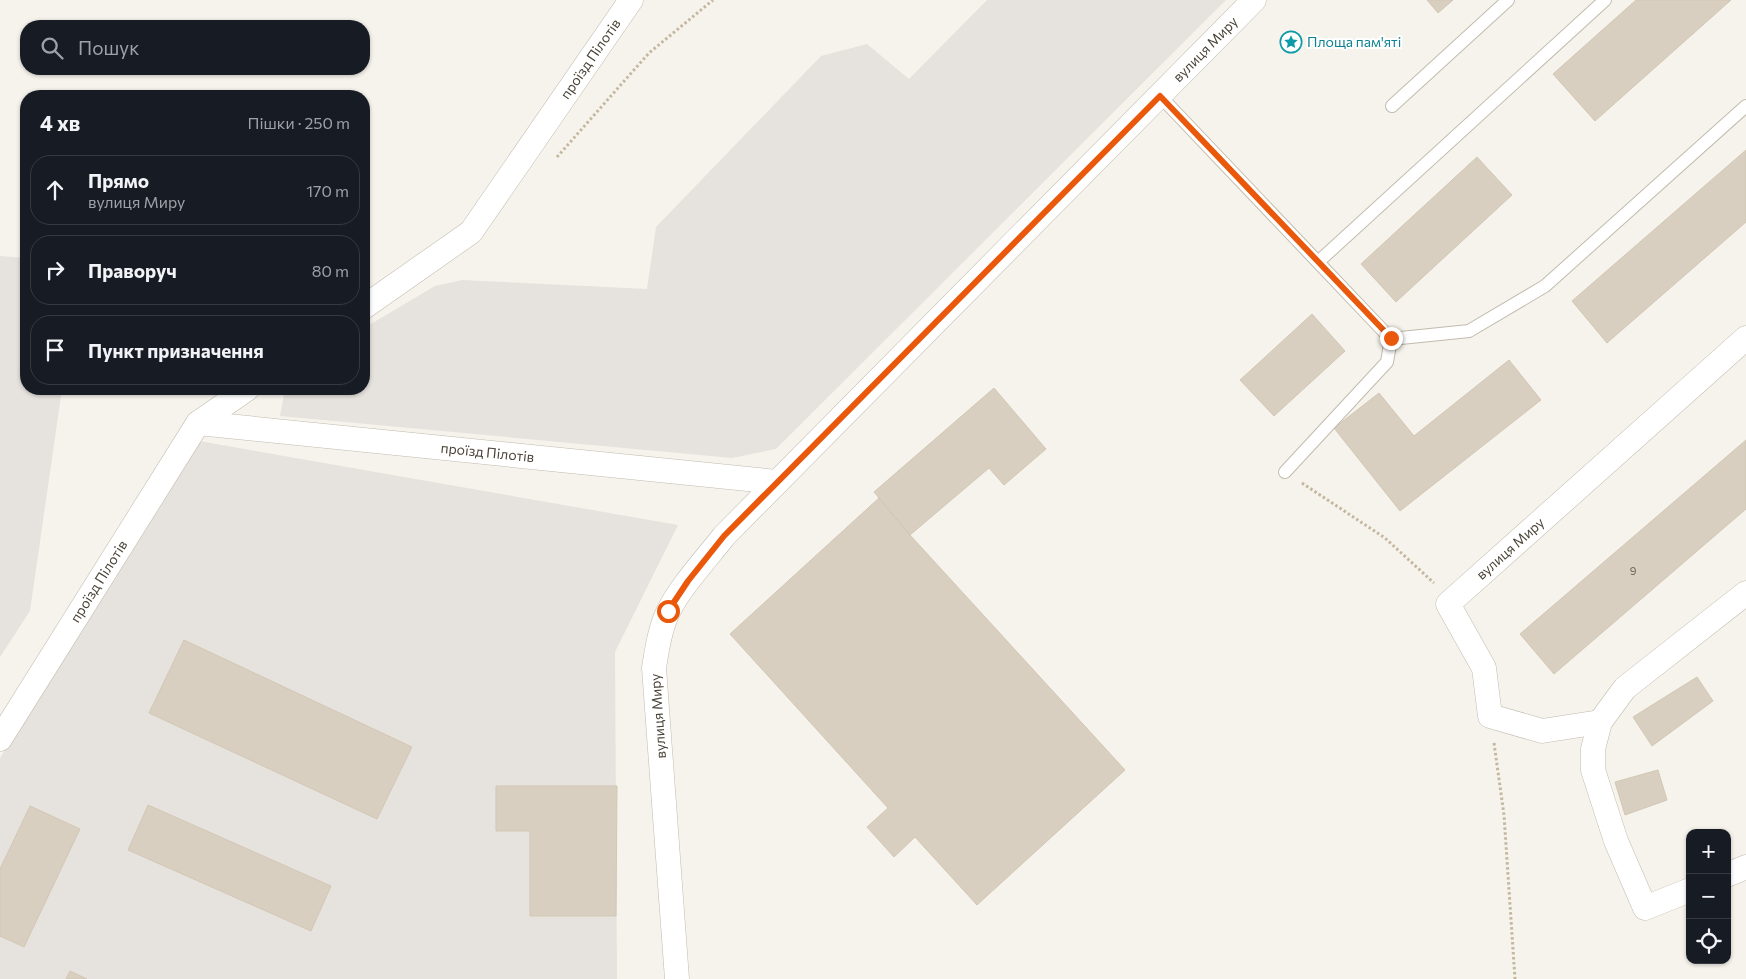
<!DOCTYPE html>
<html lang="uk">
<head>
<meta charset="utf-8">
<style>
  body { margin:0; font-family:Commissioner,sans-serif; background:#242831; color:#f1f3f6 }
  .controls { position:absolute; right:15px; bottom:15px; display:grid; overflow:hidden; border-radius:10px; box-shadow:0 1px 4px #0004 }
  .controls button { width:45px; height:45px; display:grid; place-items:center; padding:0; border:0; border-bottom:1px solid #363941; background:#171b24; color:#f1f3f6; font:25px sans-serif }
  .stop { position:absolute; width:15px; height:15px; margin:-11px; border:4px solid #ea580c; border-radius:50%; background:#fff }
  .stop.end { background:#ea580c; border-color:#fff; box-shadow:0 1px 5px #0008 }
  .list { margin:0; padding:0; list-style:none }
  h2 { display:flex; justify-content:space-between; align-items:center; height:65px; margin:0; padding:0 20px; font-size:21px }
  h2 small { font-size:16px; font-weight:400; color:#9ea1a6 }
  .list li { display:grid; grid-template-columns:32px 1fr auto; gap:15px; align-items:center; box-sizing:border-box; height:70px; margin:0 10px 10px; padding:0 10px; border:1px solid #363941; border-radius:20px }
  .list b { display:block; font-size:19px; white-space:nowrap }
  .list p { margin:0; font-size:16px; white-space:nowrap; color:#9ea1a6 }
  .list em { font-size:16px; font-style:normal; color:#9ea1a6 }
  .icon { flex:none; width:28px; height:28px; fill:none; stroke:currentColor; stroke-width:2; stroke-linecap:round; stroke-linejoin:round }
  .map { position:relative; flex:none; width:1746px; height:979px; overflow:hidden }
  .search { position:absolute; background:#171b24; box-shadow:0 1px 4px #0004; left:20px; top:20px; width:350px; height:55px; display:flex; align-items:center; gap:12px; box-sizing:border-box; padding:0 18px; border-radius:20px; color:#9ea1a6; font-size:19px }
  .panel { position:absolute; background:#171b24; box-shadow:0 1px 4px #0004; left:20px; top:90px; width:350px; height:305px; border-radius:20px }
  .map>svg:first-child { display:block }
  .industrial { fill:#e6e2dd }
  .building { fill:#d8cfc1; stroke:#d3c7b4 }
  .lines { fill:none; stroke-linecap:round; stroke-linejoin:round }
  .service-casing { stroke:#c2bbae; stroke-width:14 }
  .minor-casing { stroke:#c2bbae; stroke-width:25 }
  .path { stroke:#c4b79f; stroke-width:3; stroke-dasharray:2.5 2.5; stroke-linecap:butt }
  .service { stroke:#fff; stroke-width:12 }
  .minor { stroke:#fff; stroke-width:24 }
  .route { stroke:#ea580c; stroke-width:6 }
  .labels { text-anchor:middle; stroke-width:4; stroke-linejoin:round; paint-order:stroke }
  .number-label { font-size:11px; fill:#6e675b }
  .culture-label { font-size:14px; fill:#0d838f; stroke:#fff; text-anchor:start }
  .street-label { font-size:14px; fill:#4b4439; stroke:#fff }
</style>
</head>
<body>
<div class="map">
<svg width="1746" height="979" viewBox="0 0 1746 979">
  <rect width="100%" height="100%" fill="#f6f3ec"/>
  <path class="industrial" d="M987,0H1226L776,449L732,458L280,416L285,389H364V328L435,286L462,280L647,289L656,227L821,56L867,44L909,79Z
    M0,256L26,258V389H62L30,611L0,657Z
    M199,441L678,525L615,652L617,979H0V758Z"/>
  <path class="building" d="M1427,0H1453L1438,13Z
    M1636,0H1731L1595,121L1553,74Z
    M1746,150V222L1607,343L1572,301Z
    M1477,157L1512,195L1396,302L1361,264Z
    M1312,314L1345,351L1274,416L1240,380Z
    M1509,360L1541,400L1400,511L1334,428L1379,393L1414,436Z
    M994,388L1046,449L1004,485L989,468L910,535L874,492Z
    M1746,440V509L1554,674L1520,634Z
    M879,498L910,535L1125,770L977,905L915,837L894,857L867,827L888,808L730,634Z
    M184,640L412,747L377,819L149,713Z
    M1697,677L1713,701L1652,746L1633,717Z
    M1658,770L1667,800L1625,815L1615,782Z
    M496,786H617L616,916H530V831H496Z
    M148,805L331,886L311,931L128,850Z
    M30,806L80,829L24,947L0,936V869Z
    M70,971L87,979H66Z"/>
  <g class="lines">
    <g class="service-casing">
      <path id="service" d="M1160,96L1391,339L1387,362L1285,472
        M1392,106L1508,0
        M1318,262L1605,0
        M1391,339L1469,331L1545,286L1746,106"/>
    </g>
    <g class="minor-casing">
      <g id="minor">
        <path id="s1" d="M364,307L471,232L631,0"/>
        <path id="s2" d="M198,423L777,482"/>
        <path id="s3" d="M1600,722L1542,731L1490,716L1484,668L1448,604L1746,338"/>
        <path id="s4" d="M0,739L198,423L247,389"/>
        <path d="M1727,875L1746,867"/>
        <path d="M1690,890L1645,908L1616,841L1593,770V749L1600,722L1625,688L1746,593"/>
        <path id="s5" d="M677,979L654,668C657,649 660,629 668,612C680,587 707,558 724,536L1254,0"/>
      </g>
    </g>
    <path class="path" d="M557,157L649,53L713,0
      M1302,483L1385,538L1434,583
      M1494,743L1504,815L1515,979"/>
    <use href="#service" class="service"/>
    <use href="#minor" class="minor"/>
  </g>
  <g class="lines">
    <path class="route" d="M668,611L688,581L724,536L1160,96L1391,338"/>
  </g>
  <defs>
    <g id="sight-ring" transform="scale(1.125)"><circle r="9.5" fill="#fff" stroke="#0f9aa8" stroke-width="1.5"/><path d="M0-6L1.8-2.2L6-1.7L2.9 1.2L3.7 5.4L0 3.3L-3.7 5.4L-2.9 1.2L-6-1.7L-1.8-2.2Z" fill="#0f9aa8"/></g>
  </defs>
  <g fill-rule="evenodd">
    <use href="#sight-ring" x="1291" y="42"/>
  </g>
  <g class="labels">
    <g class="number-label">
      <text x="1633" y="575">9</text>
    </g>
    <g class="culture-label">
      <text x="1307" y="47">Площа пам'яті</text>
    </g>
    <g class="street-label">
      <text dy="5" stroke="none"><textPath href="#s5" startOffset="1149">вулиця Миру</textPath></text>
      <text dy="5" stroke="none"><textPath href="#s1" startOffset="341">проїзд Пілотів</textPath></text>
      <text dy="5" stroke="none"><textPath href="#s2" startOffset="291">проїзд Пілотів</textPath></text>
      <text dy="5" stroke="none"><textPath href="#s3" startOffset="318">вулиця Миру</textPath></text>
      <text dy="5" stroke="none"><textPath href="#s4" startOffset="186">проїзд Пілотів</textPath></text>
      <text transform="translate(658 716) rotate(-94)" y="5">вулиця Миру</text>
    </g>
  </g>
</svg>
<div class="controls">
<button>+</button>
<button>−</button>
<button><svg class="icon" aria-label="locate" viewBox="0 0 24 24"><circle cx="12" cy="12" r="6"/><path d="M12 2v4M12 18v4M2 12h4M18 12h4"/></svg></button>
</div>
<div class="stop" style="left:668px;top:611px"></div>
<div class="stop end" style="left:1391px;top:338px"></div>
<div class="search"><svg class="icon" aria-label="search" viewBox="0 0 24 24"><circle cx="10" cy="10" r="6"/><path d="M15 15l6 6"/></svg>Пошук</div>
<section class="panel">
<h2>4 хв<small>Пішки · 250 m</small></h2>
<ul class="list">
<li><svg class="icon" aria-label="ahead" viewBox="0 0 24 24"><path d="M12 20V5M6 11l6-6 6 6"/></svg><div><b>Прямо</b><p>вулиця Миру</p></div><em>170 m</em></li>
<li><svg class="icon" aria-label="right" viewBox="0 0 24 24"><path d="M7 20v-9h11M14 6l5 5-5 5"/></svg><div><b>Праворуч</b></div><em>80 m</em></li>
<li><svg class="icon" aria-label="arrive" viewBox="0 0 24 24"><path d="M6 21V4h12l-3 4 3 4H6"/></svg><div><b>Пункт призначення</b></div></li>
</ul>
</section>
</div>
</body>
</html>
